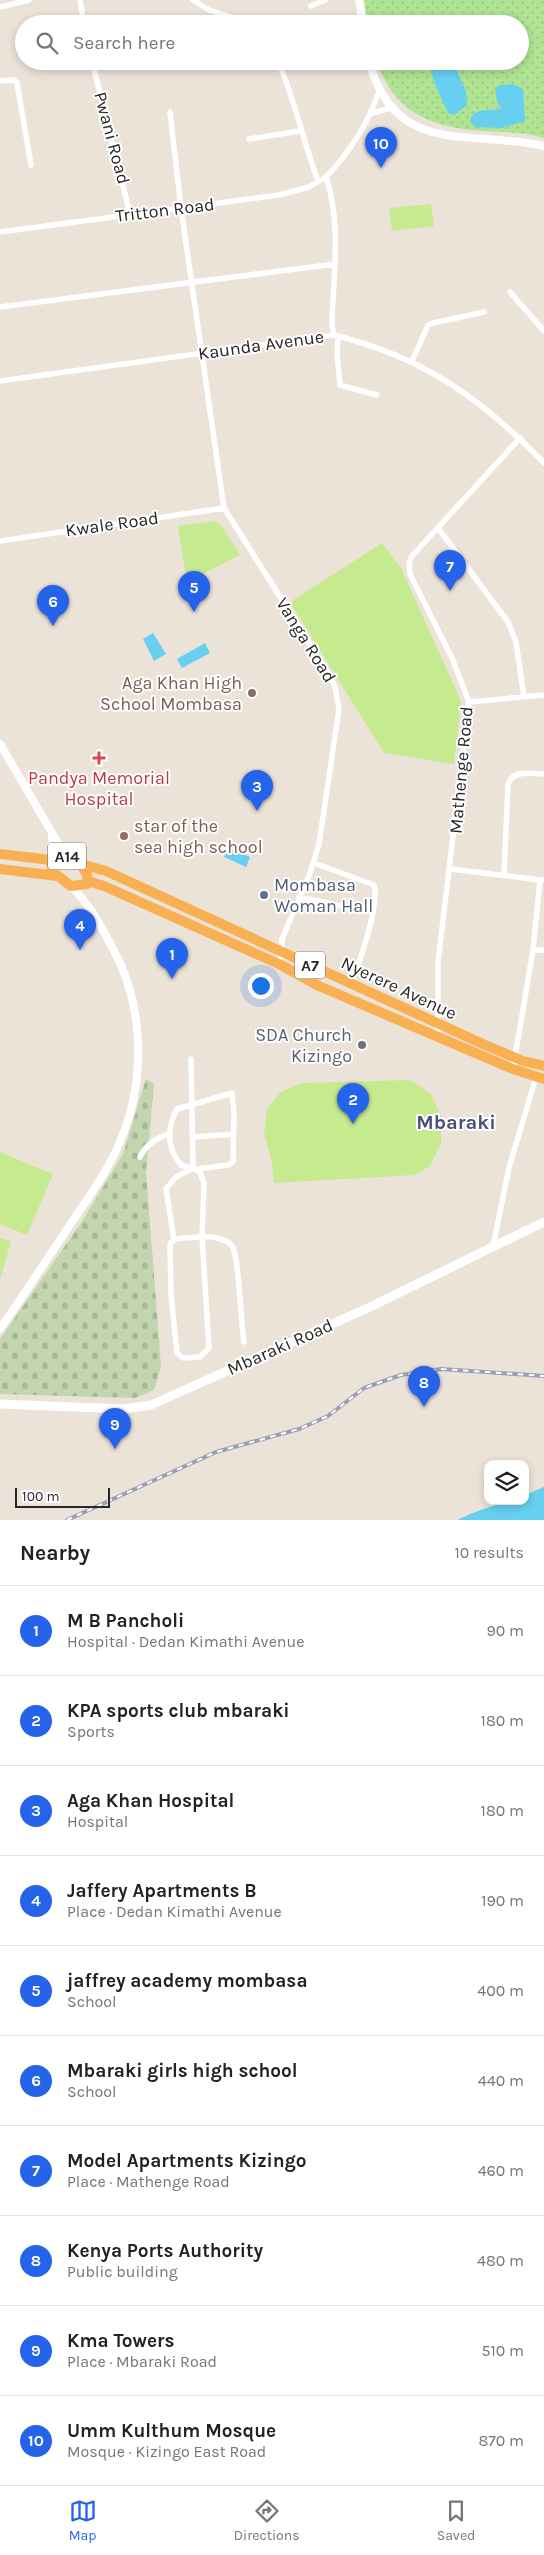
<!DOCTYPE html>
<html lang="en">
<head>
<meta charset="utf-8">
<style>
  body { margin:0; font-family:Karla,sans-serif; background:#f2f2f2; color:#222 }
  .controls { position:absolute; right:15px; bottom:15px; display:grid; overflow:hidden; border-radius:10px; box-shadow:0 2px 8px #0003 }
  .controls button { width:45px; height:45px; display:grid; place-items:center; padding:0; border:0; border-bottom:1px solid #e0e0e0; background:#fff; color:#222; font:25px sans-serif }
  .scale { position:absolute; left:15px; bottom:12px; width:95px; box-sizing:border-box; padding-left:5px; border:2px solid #272727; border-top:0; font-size:14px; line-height:18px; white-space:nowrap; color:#272727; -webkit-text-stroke:4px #fff; paint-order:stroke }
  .you { position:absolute; left:260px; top:985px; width:18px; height:18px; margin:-12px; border:4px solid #fff; border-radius:50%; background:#1a73e8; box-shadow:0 0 0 8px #1a73e833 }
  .badge { display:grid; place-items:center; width:32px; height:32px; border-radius:50%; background:#2563eb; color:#fff; font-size:16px; font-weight:700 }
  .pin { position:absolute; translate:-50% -41px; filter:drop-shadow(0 1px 2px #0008) }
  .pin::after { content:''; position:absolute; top:26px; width:18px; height:15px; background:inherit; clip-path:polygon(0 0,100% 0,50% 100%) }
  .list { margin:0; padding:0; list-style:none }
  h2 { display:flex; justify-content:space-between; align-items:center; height:65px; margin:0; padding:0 20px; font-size:21px }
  h2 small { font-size:16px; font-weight:400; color:#767676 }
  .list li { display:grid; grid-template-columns:32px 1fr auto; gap:15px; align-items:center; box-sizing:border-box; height:90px; padding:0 20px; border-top:1px solid #e0e0e0 }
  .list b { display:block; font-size:19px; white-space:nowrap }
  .list p { margin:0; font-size:16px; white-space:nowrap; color:#767676 }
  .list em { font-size:16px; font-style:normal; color:#767676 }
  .icon { flex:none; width:28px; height:28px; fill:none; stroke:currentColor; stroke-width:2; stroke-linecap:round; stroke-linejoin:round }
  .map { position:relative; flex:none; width:544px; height:1520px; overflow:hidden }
  .search { position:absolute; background:#fff; box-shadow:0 2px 8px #0003; left:15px; right:15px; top:15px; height:55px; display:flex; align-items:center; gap:12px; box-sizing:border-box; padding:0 18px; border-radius:28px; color:#767676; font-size:19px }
  .sheet { height:965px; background:#fff }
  nav { display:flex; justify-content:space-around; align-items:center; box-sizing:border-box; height:70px; border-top:1px solid #e0e0e0; background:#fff; font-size:14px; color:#767676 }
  nav a { display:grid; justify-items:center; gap:2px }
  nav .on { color:#2563eb }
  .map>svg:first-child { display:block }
  .grass { fill:url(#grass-dots) }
  .cemetery { fill:url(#cemetery-stones) }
  .pitch { fill:#c6eb8e }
  .water { fill:#67cff0 }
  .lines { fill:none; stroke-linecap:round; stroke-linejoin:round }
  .minor { stroke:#fff; stroke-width:5.5 }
  .tertiary { stroke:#fff; stroke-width:8 }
  .secondary { stroke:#fff; stroke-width:9 }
  .trunk { stroke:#f9b052; stroke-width:10 }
  .rail-casing { stroke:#9b9fb2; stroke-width:4 }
  .rail { stroke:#fff; stroke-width:2; stroke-dasharray:5.5; stroke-linecap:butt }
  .education-dot { fill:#8d6e63; stroke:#fff; stroke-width:2 }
  .health-dot { fill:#e0444e; stroke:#fff; stroke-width:2 }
  .service-dot { fill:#5c6f8a; stroke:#fff; stroke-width:2 }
  .worship-dot { fill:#6b7280; stroke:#fff; stroke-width:2 }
  .labels { text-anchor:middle; stroke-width:4; stroke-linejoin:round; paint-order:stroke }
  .shield { fill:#fff; stroke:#686868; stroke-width:1 }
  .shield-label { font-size:16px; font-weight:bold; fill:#272727 }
  .street-label { font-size:18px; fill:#272727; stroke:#fff }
  .education-label { font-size:18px; fill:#785e54; stroke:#fff; text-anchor:end }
  .health-label { font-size:18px; fill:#be3a42; stroke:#fff }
  .service-label { font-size:18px; fill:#4e5e75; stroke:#fff; text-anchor:start }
  .worship-label { font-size:18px; fill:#5b616d; stroke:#fff; text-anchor:end }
  .quarter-label { font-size:20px; font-weight:bold; fill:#475178; stroke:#fff }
</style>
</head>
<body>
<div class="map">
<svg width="544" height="1520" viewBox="0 0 544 1520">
  <defs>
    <pattern id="grass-dots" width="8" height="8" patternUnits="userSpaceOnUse" patternTransform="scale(1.25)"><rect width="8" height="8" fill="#b0e392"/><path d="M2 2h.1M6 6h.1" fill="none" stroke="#97c37e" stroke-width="1.8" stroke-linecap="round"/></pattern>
    <pattern id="cemetery-stones" width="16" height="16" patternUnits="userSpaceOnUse" patternTransform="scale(1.25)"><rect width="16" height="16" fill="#c2d5af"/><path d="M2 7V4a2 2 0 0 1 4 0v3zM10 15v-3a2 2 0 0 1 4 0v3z" fill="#a7b797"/></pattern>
  </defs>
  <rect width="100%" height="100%" fill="#ebe2d8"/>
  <path class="grass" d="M364,0H544V138C518,130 491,133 464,129C420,123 391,104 377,61H520V24H368Z"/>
  <path class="cemetery" d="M146,1079L154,1084L146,1172L161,1366L154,1390L135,1398L0,1394V1339L81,1223L123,1154Z"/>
  <path class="pitch" d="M431,204L434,226L392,231L389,208Z
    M214,521L220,524L240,555L194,578L186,577L178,526Z
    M382,543L401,568L461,701L454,764L384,753L290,602Z
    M410,1080L430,1093L441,1115V1143L430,1166L414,1175L274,1183L272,1163L264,1132L267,1109L281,1092L302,1083Z
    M0,1152L53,1174L27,1235L0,1224Z
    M0,1238L11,1241L0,1280Z"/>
  <path class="water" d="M448,61L454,64L466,91L467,105L454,115L448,113L436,87L430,68L432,62Z
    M513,84L523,89L525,121L502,128L475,127L470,121C473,107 490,111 501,109L497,101L495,88L501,85Z
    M153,633L166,654L154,661L143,639Z
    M205,643L210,653L182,668L177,659Z
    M228,848L250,857L246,867L224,857Z
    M544,1487V1520H457C478,1510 502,1501 525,1501V1495Z"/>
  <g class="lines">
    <path class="minor" d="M80,0L84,24
      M193,0L209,10L252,24
      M311,6L325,0
      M0,7L29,0
      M279,24L288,20
      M92,61L130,214
      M278,61C295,100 303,141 318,181
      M0,81L14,80L17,83L31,165
      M170,112L181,208L224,508L330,676L335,687L339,709L319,844L310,873L282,939V953L279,964
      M372,113L391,108
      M249,139L300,131
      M0,232L279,195L309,187L326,177
      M510,292L544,331
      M0,307L335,264
      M334,335L332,325C333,275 342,225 326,177C350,152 368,124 379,91
      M338,336L337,353L340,385L377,395
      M412,361L428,325L433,323L484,312
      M0,381L334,335C423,357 481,398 544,463
      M438,528L508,622L516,642L524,697
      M0,541L224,508
      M469,702L544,695
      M314,863L374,885C380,905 359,964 351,983
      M451,869L540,880
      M504,876L508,784C514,769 530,774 544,774
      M299,897L346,907
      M533,950H544
      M438,1036V962L469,702L452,658L410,574L409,563L412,556L520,438
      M191,1059L193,1168
      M513,1069L533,950L540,880H544
      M194,1137L234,1134
      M140,1157C146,1144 156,1138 169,1134
      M191,1168L181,1165C166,1147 167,1128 177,1109L232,1093L234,1113L233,1162L228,1165L197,1169
      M174,1240L166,1189L176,1177L193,1168L200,1172L204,1183L202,1237L209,1348L200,1357L183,1358L177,1353L171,1295L170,1244C174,1236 190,1238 199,1237C208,1236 225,1237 232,1246C239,1255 241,1325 244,1342
      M493,1246L509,1168L536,1077"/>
    <path class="tertiary" d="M359,0L363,24
      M369,61C395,158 470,129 544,146
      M0,744L65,855
      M52,836L53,858
      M0,1329C23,1296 45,1262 68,1228C86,1201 106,1174 119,1144C146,1083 145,1007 113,949C101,926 90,905 71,886"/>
    <path class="secondary" d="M0,1404L124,1409L151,1405L370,1307L544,1222"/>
    <path class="trunk" d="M0,854L51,860
      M61,855C73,856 91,870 87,884L71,886L52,871L51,860Z
      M77,863L106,871L485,1045L523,1061L544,1066
      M0,869L57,876
      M88,881L104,886L279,964L319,986L513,1069L544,1079"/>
    <g class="rail-casing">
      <path id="rail" d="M67,1520L216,1452L299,1429L328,1416L364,1388L401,1375L441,1369L544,1376"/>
    </g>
    <use href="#rail" class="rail"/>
  </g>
  <g class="education-dot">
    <circle cx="252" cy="693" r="5"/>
    <circle cx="124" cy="836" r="5"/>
  </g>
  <path class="health-dot" d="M96.5 750.5h5v5h5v5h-5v5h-5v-5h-5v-5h5z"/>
  <circle class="service-dot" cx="264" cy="895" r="5"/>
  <circle class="worship-dot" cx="362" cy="1045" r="5"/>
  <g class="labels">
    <g class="shield">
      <rect x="48" y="842.5" width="38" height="27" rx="4"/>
      <rect x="295" y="951.5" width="30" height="27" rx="4"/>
    </g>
    <g class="shield-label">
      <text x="67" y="862">A14</text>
      <text x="310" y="971">A7</text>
    </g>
    <g class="street-label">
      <text transform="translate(112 138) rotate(75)" y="6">Pwani Road</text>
      <text transform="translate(165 210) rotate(-7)" y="6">Tritton Road</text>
      <text transform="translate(261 345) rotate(-8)" y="6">Kaunda Avenue</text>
      <text transform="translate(112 524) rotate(-8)" y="6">Kwale Road</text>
      <text transform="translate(306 640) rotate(58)" y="6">Vanga Road</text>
      <text transform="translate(461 770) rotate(-85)" y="6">Mathenge Road</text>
      <text transform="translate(399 988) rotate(25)" y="6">Nyerere Avenue</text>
      <text transform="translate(280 1347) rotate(-24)" y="6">Mbaraki Road</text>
    </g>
    <g class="education-label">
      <text x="242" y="689">Aga Khan High<tspan x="242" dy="21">School Mombasa</tspan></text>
      <text x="134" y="832" text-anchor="start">star of the<tspan x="134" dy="21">sea high school</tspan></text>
    </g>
    <g class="health-label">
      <text x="99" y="784">Pandya Memorial<tspan x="99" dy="21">Hospital</tspan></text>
    </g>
    <g class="service-label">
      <text x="274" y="891">Mombasa<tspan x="274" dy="21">Woman Hall</tspan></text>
    </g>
    <g class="worship-label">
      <text x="352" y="1041">SDA Church<tspan x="352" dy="21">Kizingo</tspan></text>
    </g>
    <g class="quarter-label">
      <text x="456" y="1129">Mbaraki</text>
    </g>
  </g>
</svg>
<div class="controls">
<button><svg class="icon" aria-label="layers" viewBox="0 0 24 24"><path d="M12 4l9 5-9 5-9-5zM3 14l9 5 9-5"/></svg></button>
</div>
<div class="scale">100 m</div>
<div class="you"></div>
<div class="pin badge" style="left:172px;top:979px">1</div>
<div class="pin badge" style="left:353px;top:1124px">2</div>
<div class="pin badge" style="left:257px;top:811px">3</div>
<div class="pin badge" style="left:80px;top:950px">4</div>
<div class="pin badge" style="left:194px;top:612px">5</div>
<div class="pin badge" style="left:53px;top:626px">6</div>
<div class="pin badge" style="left:450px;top:591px">7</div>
<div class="pin badge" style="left:424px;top:1407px">8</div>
<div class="pin badge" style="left:115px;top:1449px">9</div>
<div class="pin badge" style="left:381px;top:168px">10</div>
<div class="search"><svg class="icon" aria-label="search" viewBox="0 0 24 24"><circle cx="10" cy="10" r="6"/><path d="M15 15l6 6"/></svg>Search here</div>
</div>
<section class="sheet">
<h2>Nearby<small>10 results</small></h2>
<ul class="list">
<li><span class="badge">1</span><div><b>M B Pancholi</b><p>Hospital · Dedan Kimathi Avenue</p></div><em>90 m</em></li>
<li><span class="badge">2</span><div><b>KPA sports club mbaraki</b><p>Sports</p></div><em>180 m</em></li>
<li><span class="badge">3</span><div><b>Aga Khan Hospital</b><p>Hospital</p></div><em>180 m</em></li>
<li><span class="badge">4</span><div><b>Jaffery Apartments B</b><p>Place · Dedan Kimathi Avenue</p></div><em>190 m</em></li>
<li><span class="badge">5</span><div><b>jaffrey academy mombasa</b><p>School</p></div><em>400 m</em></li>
<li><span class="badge">6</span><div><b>Mbaraki girls high school</b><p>School</p></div><em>440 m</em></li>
<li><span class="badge">7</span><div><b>Model Apartments Kizingo</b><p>Place · Mathenge Road</p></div><em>460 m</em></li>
<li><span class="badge">8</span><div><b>Kenya Ports Authority</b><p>Public building</p></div><em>480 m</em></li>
<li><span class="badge">9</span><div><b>Kma Towers</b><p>Place · Mbaraki Road</p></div><em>510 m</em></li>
<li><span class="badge">10</span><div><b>Umm Kulthum Mosque</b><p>Mosque · Kizingo East Road</p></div><em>870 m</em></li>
</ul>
</section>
<nav>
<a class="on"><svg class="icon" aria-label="map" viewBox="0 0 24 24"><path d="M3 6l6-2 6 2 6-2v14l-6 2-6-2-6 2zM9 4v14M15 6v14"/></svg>Map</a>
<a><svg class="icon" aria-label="directions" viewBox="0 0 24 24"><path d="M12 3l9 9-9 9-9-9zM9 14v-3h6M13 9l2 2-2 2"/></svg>Directions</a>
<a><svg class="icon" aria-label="saved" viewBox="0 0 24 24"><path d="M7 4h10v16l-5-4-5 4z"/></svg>Saved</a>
</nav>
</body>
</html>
